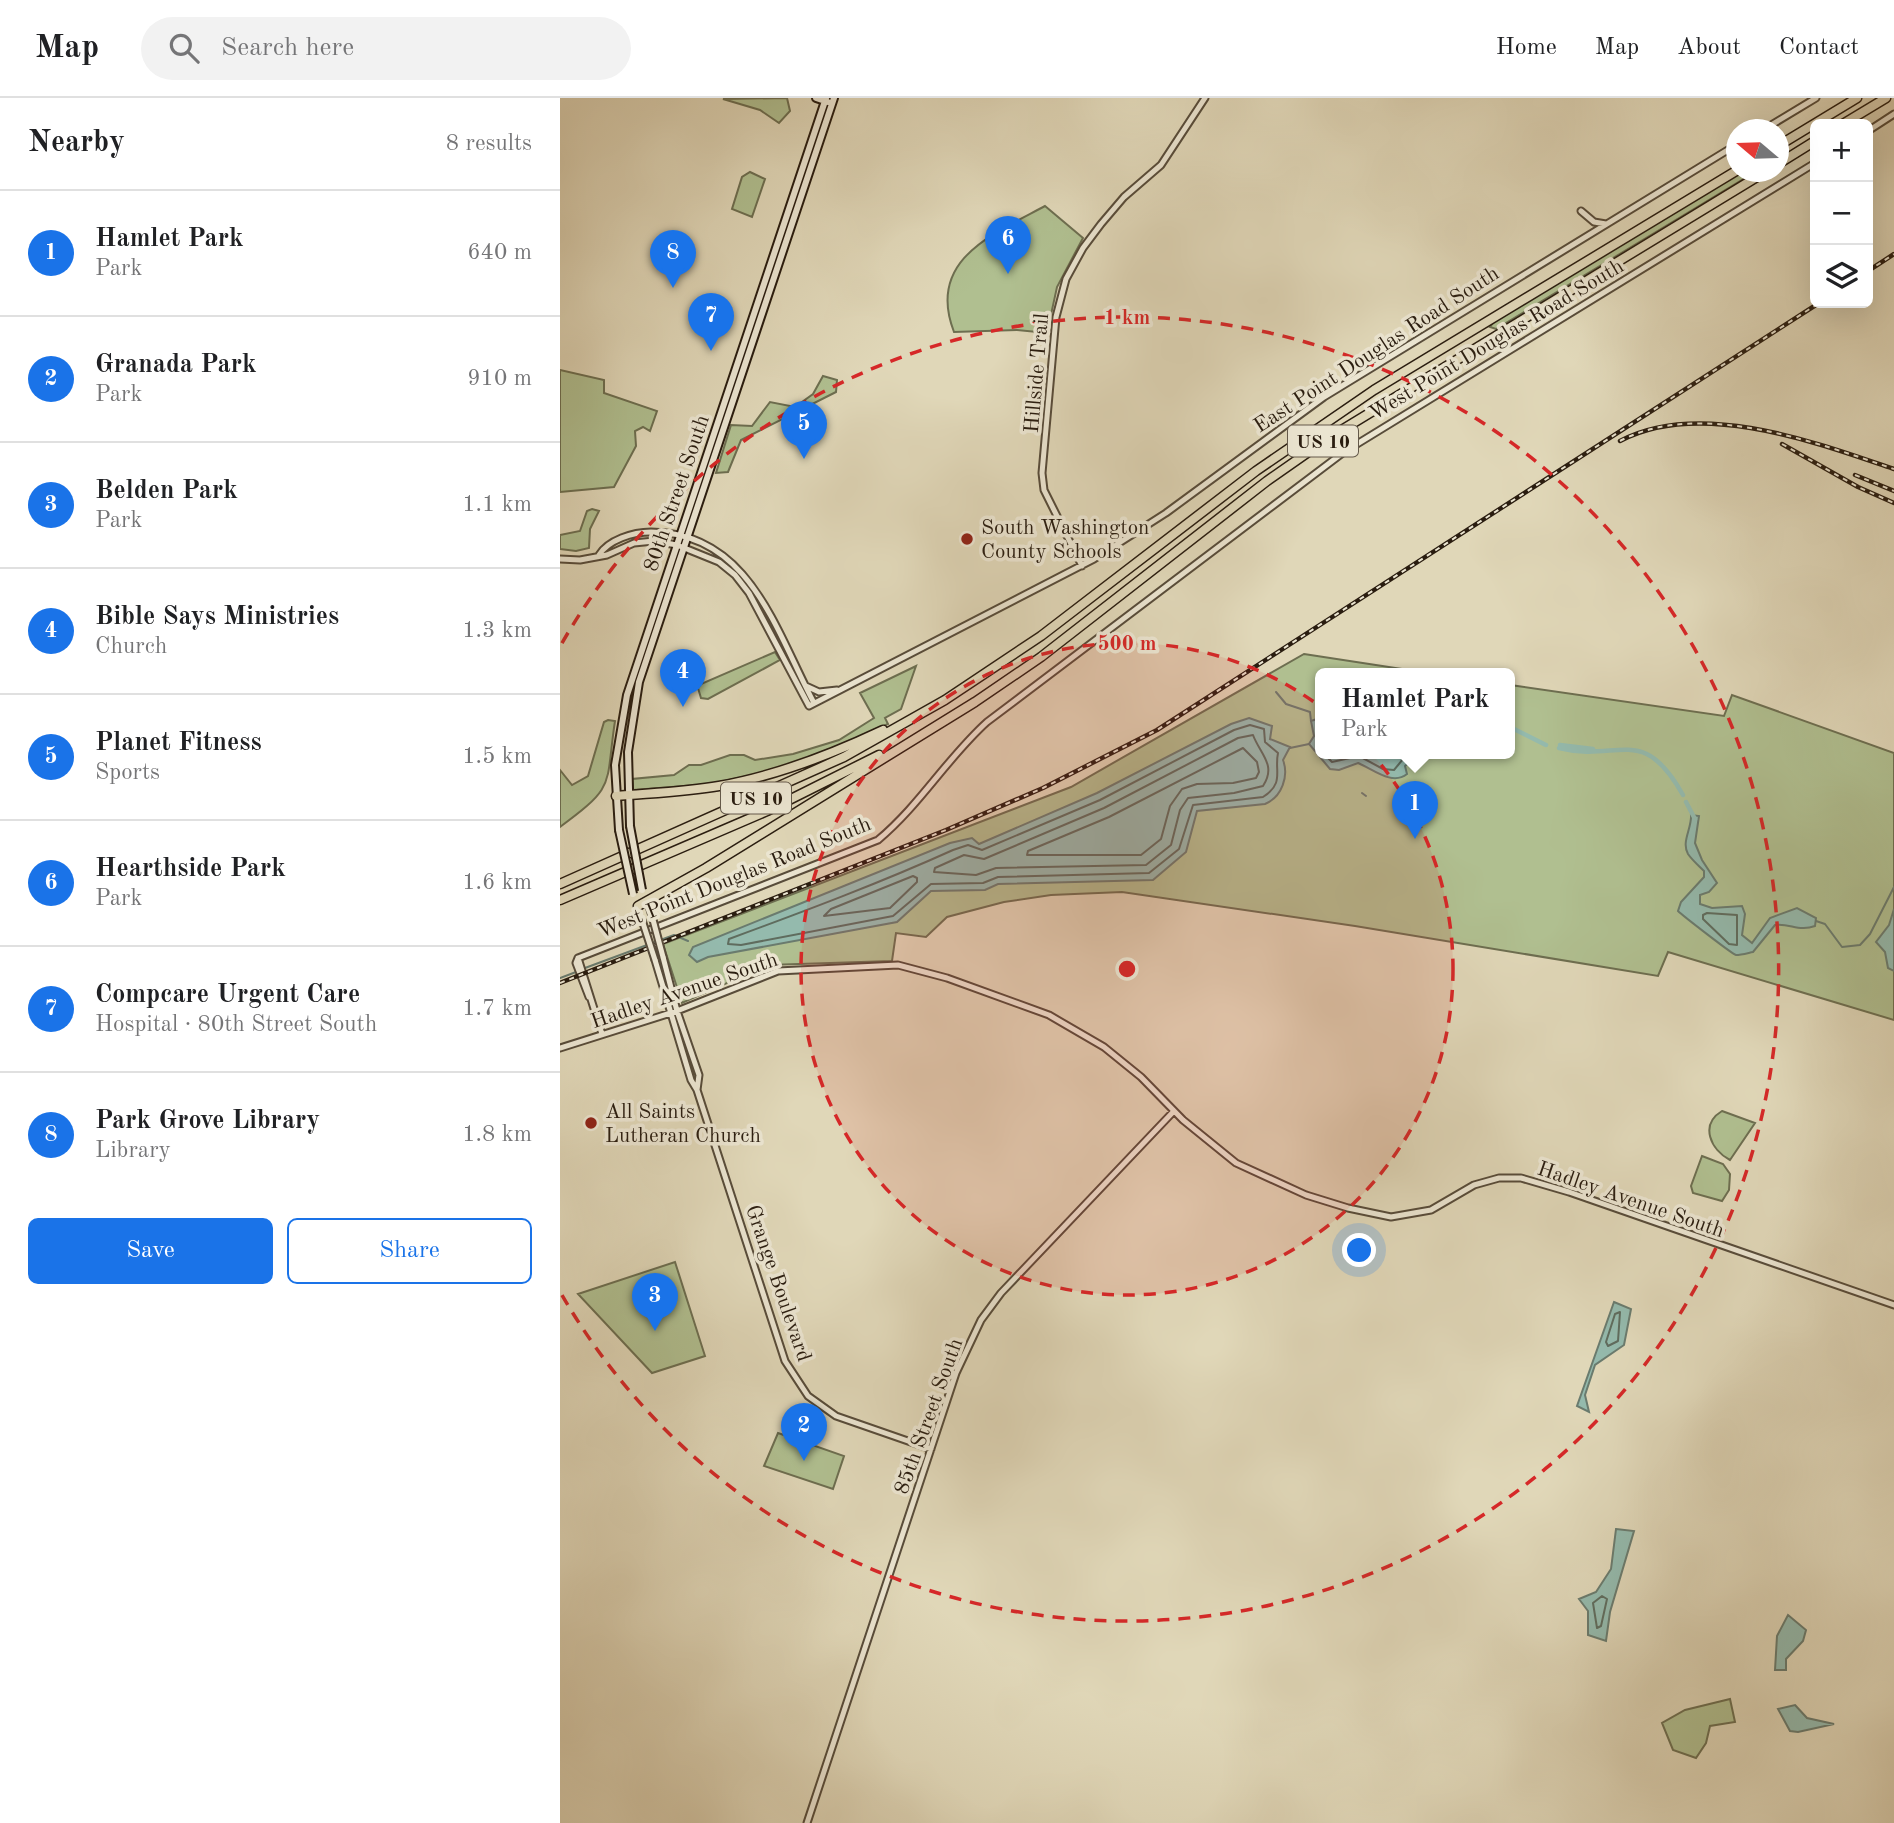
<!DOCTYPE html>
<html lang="en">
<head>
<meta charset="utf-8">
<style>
  body { margin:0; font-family:"Old Standard TT",serif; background:#f2f2f2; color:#202124 }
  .controls { position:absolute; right:21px; top:21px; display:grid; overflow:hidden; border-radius:10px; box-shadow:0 7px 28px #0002 }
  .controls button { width:63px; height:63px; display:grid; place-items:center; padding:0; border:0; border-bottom:2px solid #e0e0e0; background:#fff; color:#202124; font:35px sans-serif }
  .compass { position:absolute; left:1166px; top:21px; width:63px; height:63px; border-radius:50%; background:#fff; box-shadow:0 7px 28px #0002; rotate:289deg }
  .you { position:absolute; left:800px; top:1153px; width:24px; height:24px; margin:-18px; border:5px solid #fff; border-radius:50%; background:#1a73e8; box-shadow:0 0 0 10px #1a73e833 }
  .badge { display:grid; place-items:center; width:46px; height:46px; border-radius:50%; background:#1a73e8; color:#fff; font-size:23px; font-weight:700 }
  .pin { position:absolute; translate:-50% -58px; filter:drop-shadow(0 2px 4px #0008) }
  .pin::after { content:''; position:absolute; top:37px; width:24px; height:21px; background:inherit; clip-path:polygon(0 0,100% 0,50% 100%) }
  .popup { position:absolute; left:755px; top:570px; width:200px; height:91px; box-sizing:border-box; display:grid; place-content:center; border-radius:10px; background:#fff; filter:drop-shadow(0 2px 5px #0005); font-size:23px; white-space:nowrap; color:#757577 }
  .popup b { font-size:26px; color:#202124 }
  .popup::after { content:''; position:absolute; left:50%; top:100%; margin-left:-14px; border:14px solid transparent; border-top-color:#fff }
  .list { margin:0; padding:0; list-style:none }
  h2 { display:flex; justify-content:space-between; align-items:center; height:91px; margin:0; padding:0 28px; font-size:30px }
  h2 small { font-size:23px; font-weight:400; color:#757577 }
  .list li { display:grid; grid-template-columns:46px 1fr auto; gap:21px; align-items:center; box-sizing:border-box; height:126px; padding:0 28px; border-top:2px solid #e0e0e0 }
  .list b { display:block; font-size:26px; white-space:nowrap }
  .list p { margin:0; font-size:23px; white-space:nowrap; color:#757577 }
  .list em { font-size:23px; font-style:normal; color:#757577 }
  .actions { display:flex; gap:14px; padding:21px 28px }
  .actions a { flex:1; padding:16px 0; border:2px solid #1a73e8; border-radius:10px; text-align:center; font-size:24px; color:#1a73e8 }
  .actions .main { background:#1a73e8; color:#fff }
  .icon { flex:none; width:38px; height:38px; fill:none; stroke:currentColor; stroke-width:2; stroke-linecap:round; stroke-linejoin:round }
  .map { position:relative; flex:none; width:1334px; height:1725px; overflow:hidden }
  header { display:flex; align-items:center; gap:42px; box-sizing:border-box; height:98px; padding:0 35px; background:#fff; border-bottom:2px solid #e0e0e0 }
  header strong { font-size:33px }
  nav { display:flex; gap:38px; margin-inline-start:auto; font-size:24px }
  .search { width:490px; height:63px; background:#f2f2f2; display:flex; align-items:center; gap:18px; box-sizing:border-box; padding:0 24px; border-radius:38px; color:#757577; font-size:26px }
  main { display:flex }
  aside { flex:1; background:#fff }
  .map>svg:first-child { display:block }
  .green { fill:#b0bf90; stroke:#6d6e50; stroke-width:2 }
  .water { fill:#94baad; stroke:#6a7b6e; stroke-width:2 }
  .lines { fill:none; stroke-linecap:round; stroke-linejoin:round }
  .shore { stroke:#5f6c5e; stroke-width:2 }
  .stream { stroke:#6a7b6e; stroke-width:2 }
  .canal { stroke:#94baad; stroke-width:4.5 }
  .tertiary-casing { stroke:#584c3a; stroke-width:9 }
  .secondary-casing { stroke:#2a1d10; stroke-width:10 }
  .motorway-casing { stroke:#2a1d10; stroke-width:11 }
  .tertiary { stroke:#ebe5d1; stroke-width:5 }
  .secondary { stroke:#ebe5d1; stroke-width:6 }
  .motorway { stroke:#e0d7b8; stroke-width:8 }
  .rail-casing { stroke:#2a1d10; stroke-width:4.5 }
  .rail { stroke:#ebe5d1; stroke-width:2; stroke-dasharray:5; stroke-linecap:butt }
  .tertiary-bridge-casing { stroke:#584c3a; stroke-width:9; stroke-linecap:butt }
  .secondary-bridge-casing { stroke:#2a1d10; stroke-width:10; stroke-linecap:butt }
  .tertiary-bridge { stroke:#ebe5d1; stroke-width:5 }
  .secondary-bridge { stroke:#ebe5d1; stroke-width:6 }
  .ring { fill:none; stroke:#d62828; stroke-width:3.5; stroke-dasharray:12 9 }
  .poi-dot { fill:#8f2418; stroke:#ebe5d1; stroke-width:2.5 }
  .labels { text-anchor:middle; stroke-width:7; stroke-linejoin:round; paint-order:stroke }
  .shield { fill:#ebe5d1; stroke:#64594a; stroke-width:2 }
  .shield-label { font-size:19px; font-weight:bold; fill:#2a1d10 }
  .street-label { font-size:21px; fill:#2a1d10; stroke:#ebe5d1 }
  .poi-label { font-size:21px; fill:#2a1d10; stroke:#ebe5d1; text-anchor:start }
  .centre { fill:#d62828; stroke:#ebe5d1; stroke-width:3.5 }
  .ring-label { font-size:21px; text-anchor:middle; font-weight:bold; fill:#d62828; stroke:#ebe5d1; stroke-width:7; stroke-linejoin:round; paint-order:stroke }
</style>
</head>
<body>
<header>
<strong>Map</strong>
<div class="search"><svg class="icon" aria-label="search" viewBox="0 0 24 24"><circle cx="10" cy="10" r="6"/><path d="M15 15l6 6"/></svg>Search here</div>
<nav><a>Home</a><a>Map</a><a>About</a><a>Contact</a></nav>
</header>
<main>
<aside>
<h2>Nearby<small>8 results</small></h2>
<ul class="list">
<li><span class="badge">1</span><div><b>Hamlet Park</b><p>Park</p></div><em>640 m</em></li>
<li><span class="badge">2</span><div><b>Granada Park</b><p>Park</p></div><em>910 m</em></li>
<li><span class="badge">3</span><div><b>Belden Park</b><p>Park</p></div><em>1.1 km</em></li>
<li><span class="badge">4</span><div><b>Bible Says Ministries</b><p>Church</p></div><em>1.3 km</em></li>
<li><span class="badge">5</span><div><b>Planet Fitness</b><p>Sports</p></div><em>1.5 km</em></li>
<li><span class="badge">6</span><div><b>Hearthside Park</b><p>Park</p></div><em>1.6 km</em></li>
<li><span class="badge">7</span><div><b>Compcare Urgent Care</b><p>Hospital · 80th Street South</p></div><em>1.7 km</em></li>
<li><span class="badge">8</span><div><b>Park Grove Library</b><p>Library</p></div><em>1.8 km</em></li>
</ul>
<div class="actions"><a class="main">Save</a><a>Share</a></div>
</aside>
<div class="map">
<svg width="1334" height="1725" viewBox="0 0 1334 1725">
  <rect width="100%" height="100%" fill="#e0d7b8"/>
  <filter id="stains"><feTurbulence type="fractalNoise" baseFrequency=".00286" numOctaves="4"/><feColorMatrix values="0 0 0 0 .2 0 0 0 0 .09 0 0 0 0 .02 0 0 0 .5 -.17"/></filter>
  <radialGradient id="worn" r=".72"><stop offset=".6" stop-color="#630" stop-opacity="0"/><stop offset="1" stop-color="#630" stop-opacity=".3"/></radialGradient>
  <path class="green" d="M227,0L230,13L219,25L200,12L163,1Z
    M190,74L205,81L192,119L172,111L182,79Z
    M1179,74H1195L936,231L930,229L936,221Z
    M485,108L523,140L497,189L487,235L457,232L394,234C366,162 433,136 485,108Z
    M0,272L44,282V295L97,313L90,333L83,329L75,333L76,348L54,389L0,394Z
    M263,278L277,282L276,294L181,342L168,374L156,375L171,327L192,328L210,304L235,309L253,296Z
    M32,411L39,413L30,431L29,450L16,453L0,451V437L20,433L27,413Z
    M215,554L220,562L148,601L141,600L138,590L141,586Z
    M744,556L868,575H760V655H950V587L1164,618L1172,597L1334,655V922L1108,854L1098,878L795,828L562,794L491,797L444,804L387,819L366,839L336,835L332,863L208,867L122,905L103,846L511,689Z
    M356,568L341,611L325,620L328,626L263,655L202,675L150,686L73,692L72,681L114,677L129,667H141L170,657H184L195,662L233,656L279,642L314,620L300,595Z
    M48,622L55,623C45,689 57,687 0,729V672L12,687L28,678L44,624Z
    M1162,1013L1195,1025L1170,1062C1151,1052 1139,1027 1162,1013Z
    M1142,1058L1163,1066L1170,1076L1169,1092L1162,1103L1133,1095L1131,1088Z
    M115,1164L145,1258L92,1275L18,1196Z
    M218,1335L284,1358L273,1391L204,1368Z
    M1170,1601L1175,1624L1150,1628L1146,1645L1136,1660L1113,1652L1102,1625L1125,1612Z"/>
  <path class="water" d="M689,620L712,628L710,641L730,649L723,662C729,678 722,699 705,706L637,713L626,754L593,782L438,786L425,792L371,793L337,824L148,859L137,864L129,857L133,849L390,745L412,740L419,746L537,695L671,626Z
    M760,620V655H860L845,668L847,676C832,688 813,671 798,665L779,672L770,671L749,646L754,638L751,623Z
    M1131,717L1139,718L1135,745L1142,762L1157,785L1149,794L1140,797V806L1152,810L1182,808L1185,816L1182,837L1192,845L1210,820L1237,810L1256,820L1255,828C1239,834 1230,825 1215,827L1193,854C1188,855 1181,857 1176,857C1172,856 1122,817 1118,813L1121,804L1144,779V773C1139,768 1132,762 1128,756C1121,744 1132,730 1131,717Z
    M1334,811V873L1328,870L1325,854L1316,844L1329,827Z
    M1054,1204L1071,1211L1064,1247L1035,1267L1025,1297L1029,1314L1017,1308Z
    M1056,1431L1074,1433L1050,1514L1046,1543L1028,1537V1513L1019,1501L1036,1494L1051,1471Z
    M1228,1517L1246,1532L1243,1543L1226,1561V1572H1215L1217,1538Z
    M1235,1607L1247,1620L1274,1626L1238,1634L1230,1633L1218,1611Z"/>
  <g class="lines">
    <path class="shore" d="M690,627L704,631L705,644L718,655C714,673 725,685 703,699L633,707L619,751L589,775L438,779L423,785L371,786L333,818L181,847L168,846L169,841C245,813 320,785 393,752L408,747L422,752L540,702L674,632Z
      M693,637C700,656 717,667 703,688L674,695L628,700L620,712L611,747L586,767L436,770L416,777L374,774L375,770L404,757L424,761L544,710L678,640Z
      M683,650L697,664L699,674L696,680L673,685L637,686L622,691L610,708L601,741L581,757H467L468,753L549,719Z
      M763,655L772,664L799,658L823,671L834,672L848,655
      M353,778L357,780V784L330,810L264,818L271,811Z
      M1147,815L1177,817V847L1169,846L1143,821V817Z
      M1060,1214L1058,1243L1048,1248L1046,1244L1055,1216Z
      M1042,1498L1047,1501L1041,1528L1037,1530L1033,1505Z"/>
    <path class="stream" d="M716,594L726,606L750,614L751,623
      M730,650L749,646
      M802,695L806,698
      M1256,823L1265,826L1282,849L1300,847L1310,836L1334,789
      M25,870L114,837L128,843
      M0,880L16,874"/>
    <path class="canal" d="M950,629L986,647
      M1000,647L1033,651
      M999,650C1059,665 1082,624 1123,697
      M1126,704L1135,721"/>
    <g class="tertiary-casing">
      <path id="tertiary" d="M1203,32L1256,0
        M1308,33L1334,16
        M1021,113L1034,124L1046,126
        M39,457C48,442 73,434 91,434C190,434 216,534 254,605
        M0,461L20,462L47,457L74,445L94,443L117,447L159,464L175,477L189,495L249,608L534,461L606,415L764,299L1176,47
        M522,468L484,392L482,375L496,219L506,181L523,150L541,126L564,99L601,67L645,0
        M246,588L259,594L277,592
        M88,805L92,818
        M103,859L117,913L139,977L137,992
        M18,860L318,742C360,707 387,660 427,624L784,354L1255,65
        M18,860L42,936
        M18,860L16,865L29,899
        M95,862L131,982L137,992L225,1263L248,1298L276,1318L371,1351
        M0,950L117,913L218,873L338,867L387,880L489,917L544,949L581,979L623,1022L676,1065L746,1097L788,1110L831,1119L871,1112L914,1087L939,1080H961L1009,1094L1334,1207
        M247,1725L396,1275L421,1222L441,1195L614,1013"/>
    </g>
    <g class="secondary-casing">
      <path id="secondary" d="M256,0L268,4
        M70,728L68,654L79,584L274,0
        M59,732L55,667L67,597L266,0"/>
    </g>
    <g class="motorway-casing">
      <path id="motorway" d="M1283,26L1326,0
        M1218,48L1297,0
        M1218,66L1255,43
        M56,698C90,695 125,694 159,688C216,678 270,657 323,632
        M0,786L284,659L385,602L481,538L696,373L814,292L1176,73
        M0,802L207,713L319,657
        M78,808L146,770L415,604L481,559L707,383L767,341L1205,74"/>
    </g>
    <use href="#tertiary" class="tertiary"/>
    <use href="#secondary" class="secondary"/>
    <use href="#motorway" class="motorway"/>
    <g class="rail-casing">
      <path id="rail" d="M1308,173L1334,156
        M1060,343C1139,301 1255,344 1334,371
        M1222,346L1298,389L1334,405
        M1295,377L1334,393
        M0,885L386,732L483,690L597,632L1259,205"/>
    </g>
    <use href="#rail" class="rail"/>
    <g class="tertiary-bridge-casing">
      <path id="tertiary-bridge" d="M92,818L103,859
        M82,822L95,862"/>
    </g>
    <g class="secondary-bridge-casing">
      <path id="secondary-bridge" d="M70,728L82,792
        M59,732L73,796"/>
    </g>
    <use href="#tertiary-bridge" class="tertiary-bridge"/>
    <use href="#secondary-bridge" class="secondary-bridge"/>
  </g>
  <circle cx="567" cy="871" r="326" fill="#d62828" fill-opacity=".12"/>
  <g class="ring">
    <circle cx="567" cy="871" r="326"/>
    <path d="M2 545A652 652 0 1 1 2 1197"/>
  </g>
  <g class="poi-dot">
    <circle cx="407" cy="441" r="7"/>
    <circle cx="31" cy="1025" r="7"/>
  </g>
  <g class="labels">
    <g class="shield">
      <rect x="728" y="327.5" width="70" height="31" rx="5"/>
      <rect x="161" y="684.5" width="70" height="31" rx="5"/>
    </g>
    <g class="shield-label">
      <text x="763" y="350">US 10</text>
      <text x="196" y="707">US 10</text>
    </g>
    <g class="street-label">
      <text transform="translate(936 241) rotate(-31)" y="7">West Point Douglas Road South</text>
      <text transform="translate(816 251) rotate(-33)" y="7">East Point Douglas Road South</text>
      <text transform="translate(476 275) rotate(-85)" y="7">Hillside Trail</text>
      <text transform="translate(116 395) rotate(-71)" y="7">80th Street South</text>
      <text transform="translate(174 779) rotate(-22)" y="7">West Point Douglas Road South</text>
      <text transform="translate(124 892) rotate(-19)" y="7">Hadley Avenue South</text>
      <text transform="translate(1071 1101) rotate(19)" y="7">Hadley Avenue South</text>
      <text transform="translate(219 1185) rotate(71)" y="7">Grange Boulevard</text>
      <text transform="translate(368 1318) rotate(-70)" y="7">85th Street South</text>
    </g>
    <g class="poi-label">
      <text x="421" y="436">South Washington<tspan x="421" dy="24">County Schools</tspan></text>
      <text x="45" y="1020">All Saints<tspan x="45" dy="24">Lutheran Church</tspan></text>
    </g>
  </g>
  <circle cx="567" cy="871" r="10" class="centre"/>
  <g class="ring-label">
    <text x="567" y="226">1 km</text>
    <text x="567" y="552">500 m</text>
  </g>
  <rect width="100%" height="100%" filter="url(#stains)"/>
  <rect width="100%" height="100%" fill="url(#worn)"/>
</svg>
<div class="controls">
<button>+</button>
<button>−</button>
<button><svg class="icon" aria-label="layers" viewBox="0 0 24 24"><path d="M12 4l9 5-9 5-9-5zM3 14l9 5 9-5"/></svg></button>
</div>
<svg class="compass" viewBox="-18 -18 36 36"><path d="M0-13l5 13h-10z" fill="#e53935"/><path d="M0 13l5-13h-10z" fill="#757577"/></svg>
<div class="you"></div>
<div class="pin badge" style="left:855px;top:741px">1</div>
<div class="popup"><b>Hamlet Park</b>Park</div>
<div class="pin badge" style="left:244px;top:1363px">2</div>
<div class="pin badge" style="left:95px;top:1233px">3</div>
<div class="pin badge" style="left:123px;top:609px">4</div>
<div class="pin badge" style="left:244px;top:361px">5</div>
<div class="pin badge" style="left:448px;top:176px">6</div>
<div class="pin badge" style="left:151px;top:253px">7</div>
<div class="pin badge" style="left:113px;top:190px">8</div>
</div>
</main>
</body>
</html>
